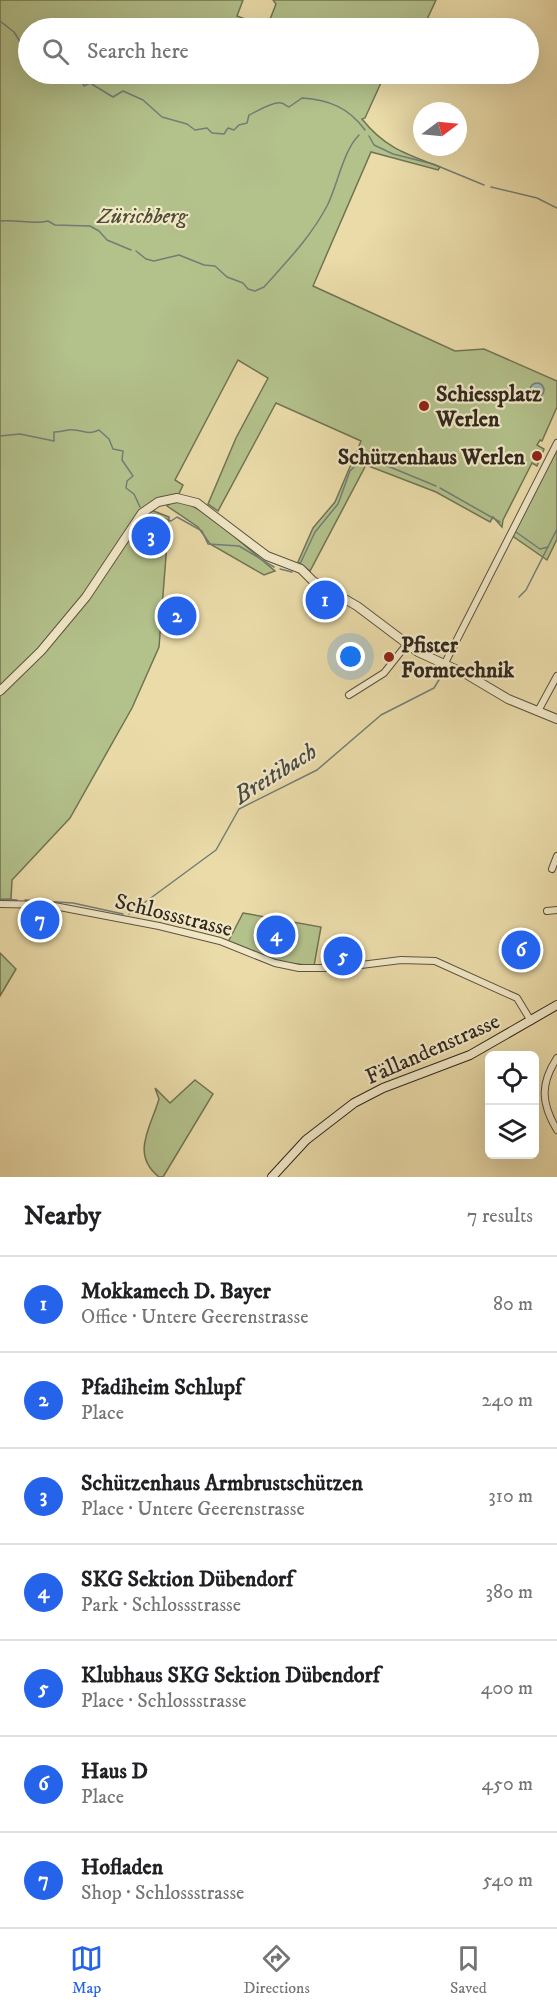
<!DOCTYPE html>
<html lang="en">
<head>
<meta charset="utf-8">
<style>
  body { margin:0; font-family:"IM FELL DW Pica",serif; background:#f6f6f6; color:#202124 }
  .controls { position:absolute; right:18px; bottom:18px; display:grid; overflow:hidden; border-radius:9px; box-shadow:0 6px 24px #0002 }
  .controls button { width:54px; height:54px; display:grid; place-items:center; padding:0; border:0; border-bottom:2px solid #e0e0e0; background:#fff; color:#202124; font:30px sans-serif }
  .compass { position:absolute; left:413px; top:102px; width:54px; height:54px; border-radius:50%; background:#fff; box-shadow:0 6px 24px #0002; rotate:74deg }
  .you { position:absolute; left:351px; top:657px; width:21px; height:21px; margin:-15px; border:4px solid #fff; border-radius:50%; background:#1a73e8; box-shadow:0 0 0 9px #1a73e833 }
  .badge { display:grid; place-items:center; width:39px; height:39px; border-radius:50%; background:#2563eb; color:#fff; font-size:20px; font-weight:700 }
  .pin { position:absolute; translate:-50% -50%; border:3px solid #fff; box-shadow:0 2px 6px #0006 }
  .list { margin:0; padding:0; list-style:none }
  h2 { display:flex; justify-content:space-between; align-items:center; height:78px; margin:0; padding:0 24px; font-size:26px }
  h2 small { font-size:20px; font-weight:400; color:#757577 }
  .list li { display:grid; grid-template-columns:39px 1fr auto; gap:18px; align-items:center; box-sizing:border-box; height:96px; padding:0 24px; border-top:2px solid #e0e0e0 }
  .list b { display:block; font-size:22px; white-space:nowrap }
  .list p { margin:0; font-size:20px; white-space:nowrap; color:#757577 }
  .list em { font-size:20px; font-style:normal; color:#757577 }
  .icon { flex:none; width:33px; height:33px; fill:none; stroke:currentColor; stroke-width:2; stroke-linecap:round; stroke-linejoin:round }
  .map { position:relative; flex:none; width:557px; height:1177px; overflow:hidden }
  .search { position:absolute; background:#fff; box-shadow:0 6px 24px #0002; left:18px; right:18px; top:18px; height:66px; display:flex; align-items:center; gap:15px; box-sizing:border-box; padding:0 21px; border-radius:33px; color:#757577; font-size:22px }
  .sheet { height:750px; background:#fff }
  nav { display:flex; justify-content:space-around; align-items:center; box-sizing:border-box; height:84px; border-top:2px solid #e0e0e0; background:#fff; font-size:16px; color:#757577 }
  nav a { display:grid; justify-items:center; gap:3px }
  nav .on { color:#2563eb }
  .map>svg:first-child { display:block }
  .green { fill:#b3c18b; stroke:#717454; stroke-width:1.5 }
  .water { fill:#9db8b4; stroke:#717e78; stroke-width:1.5 }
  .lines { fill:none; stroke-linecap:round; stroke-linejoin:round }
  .stream { stroke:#717e78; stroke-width:1.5 }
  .minor-casing { stroke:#5e5340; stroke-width:8 }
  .tertiary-casing { stroke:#5e5340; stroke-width:10 }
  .secondary-casing { stroke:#2f261d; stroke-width:10 }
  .minor { stroke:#f1e8c7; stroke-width:6 }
  .tertiary { stroke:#f1e8c7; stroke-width:8 }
  .secondary { stroke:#f1e8c7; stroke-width:8 }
  .poi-dot { fill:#8f2418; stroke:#f1e8c7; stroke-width:2 }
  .labels { text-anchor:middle; stroke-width:4.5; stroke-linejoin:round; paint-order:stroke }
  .park-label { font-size:22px; font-style:italic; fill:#504d38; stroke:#f1e8c7 }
  .poi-label { font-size:22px; font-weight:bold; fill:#2f261d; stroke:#f1e8c7; text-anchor:start }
  .street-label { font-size:22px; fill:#2f261d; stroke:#f1e8c7 }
  .water-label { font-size:24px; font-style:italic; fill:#4a4a43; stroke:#f1e8c7 }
</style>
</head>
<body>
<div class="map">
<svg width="557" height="1177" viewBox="0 0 557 1177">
  <rect width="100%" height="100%" fill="#eadba9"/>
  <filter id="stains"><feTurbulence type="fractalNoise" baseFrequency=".00333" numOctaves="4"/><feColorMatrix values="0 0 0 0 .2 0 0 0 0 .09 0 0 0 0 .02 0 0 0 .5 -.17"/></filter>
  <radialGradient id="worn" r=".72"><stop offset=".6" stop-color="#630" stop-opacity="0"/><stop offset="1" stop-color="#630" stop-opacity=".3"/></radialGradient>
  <path class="green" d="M0,0H243L237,16L267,27L276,4L273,0H436L423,28H28V74H385L365,118L362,119C385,148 406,154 440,167L438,170L371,152L313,286L455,351L484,349L557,381V407L542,441L540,440L537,445L544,449L537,466L532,463L503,520L502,527L493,517L490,522L436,492L366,465L310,571L298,562L313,528L335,502L361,441L276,403L218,511L208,504L236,438L268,378L238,360L175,480L183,485L177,498L209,515L275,571L264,575L210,544L198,527L167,506L172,501L158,505L151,510L169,517L159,647L132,708L70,818L12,880L11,899L0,900Z
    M557,443V539L547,560L511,535Z
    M243,913L321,927L314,966L280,962L228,942Z
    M0,953L16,969L0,996Z
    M195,1080L213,1094L163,1177H159C130,1154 151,1127 159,1099L155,1088L170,1103Z"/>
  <path class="water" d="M530 390a7 7 0 1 1 14 0a7 7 0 1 1-14 0Z"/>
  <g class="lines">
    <path class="stream" d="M0,21L14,32L21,43L28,41
      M69,74L72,79L81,81L84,86L90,83L113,97L123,91L143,100L162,117L187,124L195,130L207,128L212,133L224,134L228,128L234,130L239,125L247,123L249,115C256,112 273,101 281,103C284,103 286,106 289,107L302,98C329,100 348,107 365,130
      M369,136L374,145L393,154L433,164L484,185
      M491,187L537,198L557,208
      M0,221C17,219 33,225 48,221L55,225L90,226L99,231L107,240L131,250
      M136,251L146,259L154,261L179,255L204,265L215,266L227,277L243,283L248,289L255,291L264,287C287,261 310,238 327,206C338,184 343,151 359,135
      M0,436L20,434L54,441V432C60,432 69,429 74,430C86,431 88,435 99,430L109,439L113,449L123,451L122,460L133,476L127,481L126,488L134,494L140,507
      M365,461L373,460L436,486
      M440,488L500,522
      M148,512L171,521L177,517L202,531L208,544L239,546L274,567
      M516,532L540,549L548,547
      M300,564L315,532L338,504L350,471L358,463
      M280,569L292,572
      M519,597L526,590L557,529
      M0,899L17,900
      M25,900L73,903L123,914
      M129,914L216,850L239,809L317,770L381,715L434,688L445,670"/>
    <g class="minor-casing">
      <path id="minor" d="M445,663L557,443
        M349,695L384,673L407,644
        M538,711L557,676
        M552,869L557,856
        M0,904L49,905L159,926L220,941L275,963L299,968H337L401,960L435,961L517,998L531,1021
        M547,911L557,910
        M557,1058C540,1084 541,1103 557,1130"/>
    </g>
    <g class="tertiary-casing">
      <path id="tertiary" d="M0,691L41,651L86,597L142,513L158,502L177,498L197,503L267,556L301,569L313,581L357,606L418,652L466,674L508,699L557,719"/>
    </g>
    <g class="secondary-casing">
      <path id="secondary" d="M272,1177L306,1140L354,1103L383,1088L470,1055L557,1005"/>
    </g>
    <use href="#minor" class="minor"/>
    <use href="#tertiary" class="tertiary"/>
    <use href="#secondary" class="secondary"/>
  </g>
  <g class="poi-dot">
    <circle cx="424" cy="406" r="6"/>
    <circle cx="537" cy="456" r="6"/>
    <circle cx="389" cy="657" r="6"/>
  </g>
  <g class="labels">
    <g class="park-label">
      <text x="142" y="223">Zürichberg</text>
    </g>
    <g class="poi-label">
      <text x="436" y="401">Schiessplatz<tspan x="436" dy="25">Werlen</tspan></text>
      <text x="525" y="464" text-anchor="end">Schützenhaus Werlen</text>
      <text x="401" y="652">Pfister<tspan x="401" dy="25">Formtechnik</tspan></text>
    </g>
    <g class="street-label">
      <text transform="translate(174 914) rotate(14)" y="8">Schlossstrasse</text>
      <text transform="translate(432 1048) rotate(-24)" y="8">Fällandenstrasse</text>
    </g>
    <g class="water-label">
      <text transform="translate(275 773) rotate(-32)" y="8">Breitibach</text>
    </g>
  </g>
  <rect width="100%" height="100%" filter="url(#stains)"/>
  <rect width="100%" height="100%" fill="url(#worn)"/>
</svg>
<div class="controls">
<button><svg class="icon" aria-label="locate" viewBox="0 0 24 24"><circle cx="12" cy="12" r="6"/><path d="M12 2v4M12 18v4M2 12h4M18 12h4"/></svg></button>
<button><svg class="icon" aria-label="layers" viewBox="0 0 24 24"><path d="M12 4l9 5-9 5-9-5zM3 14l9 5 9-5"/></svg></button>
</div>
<svg class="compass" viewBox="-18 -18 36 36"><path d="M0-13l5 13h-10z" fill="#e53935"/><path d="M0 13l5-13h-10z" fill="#757577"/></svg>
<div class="you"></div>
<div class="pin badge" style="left:325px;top:600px">1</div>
<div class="pin badge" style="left:177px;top:616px">2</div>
<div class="pin badge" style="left:151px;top:536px">3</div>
<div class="pin badge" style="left:276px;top:935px">4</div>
<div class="pin badge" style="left:343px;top:956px">5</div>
<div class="pin badge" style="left:521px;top:950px">6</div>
<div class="pin badge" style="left:40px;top:920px">7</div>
<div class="search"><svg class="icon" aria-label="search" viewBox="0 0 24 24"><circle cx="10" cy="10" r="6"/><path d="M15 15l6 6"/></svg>Search here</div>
</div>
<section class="sheet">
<h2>Nearby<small>7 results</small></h2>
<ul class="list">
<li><span class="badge">1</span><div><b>Mokkamech D. Bayer</b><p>Office · Untere Geerenstrasse</p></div><em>80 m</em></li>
<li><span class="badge">2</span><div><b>Pfadiheim Schlupf</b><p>Place</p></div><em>240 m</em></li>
<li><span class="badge">3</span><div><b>Schützenhaus Armbrustschützen</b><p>Place · Untere Geerenstrasse</p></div><em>310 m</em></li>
<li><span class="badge">4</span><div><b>SKG Sektion Dübendorf</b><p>Park · Schlossstrasse</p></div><em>380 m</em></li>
<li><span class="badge">5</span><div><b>Klubhaus SKG Sektion Dübendorf</b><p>Place · Schlossstrasse</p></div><em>400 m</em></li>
<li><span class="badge">6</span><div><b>Haus D</b><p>Place</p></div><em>450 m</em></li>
<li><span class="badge">7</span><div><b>Hofladen</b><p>Shop · Schlossstrasse</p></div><em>540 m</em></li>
</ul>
</section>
<nav>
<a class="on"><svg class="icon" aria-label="map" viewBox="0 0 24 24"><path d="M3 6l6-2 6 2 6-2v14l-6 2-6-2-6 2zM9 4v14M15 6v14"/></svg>Map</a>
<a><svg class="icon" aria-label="directions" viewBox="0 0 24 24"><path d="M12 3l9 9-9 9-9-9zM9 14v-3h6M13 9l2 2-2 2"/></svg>Directions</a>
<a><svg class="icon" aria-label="saved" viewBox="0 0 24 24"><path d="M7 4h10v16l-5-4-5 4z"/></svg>Saved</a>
</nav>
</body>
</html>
